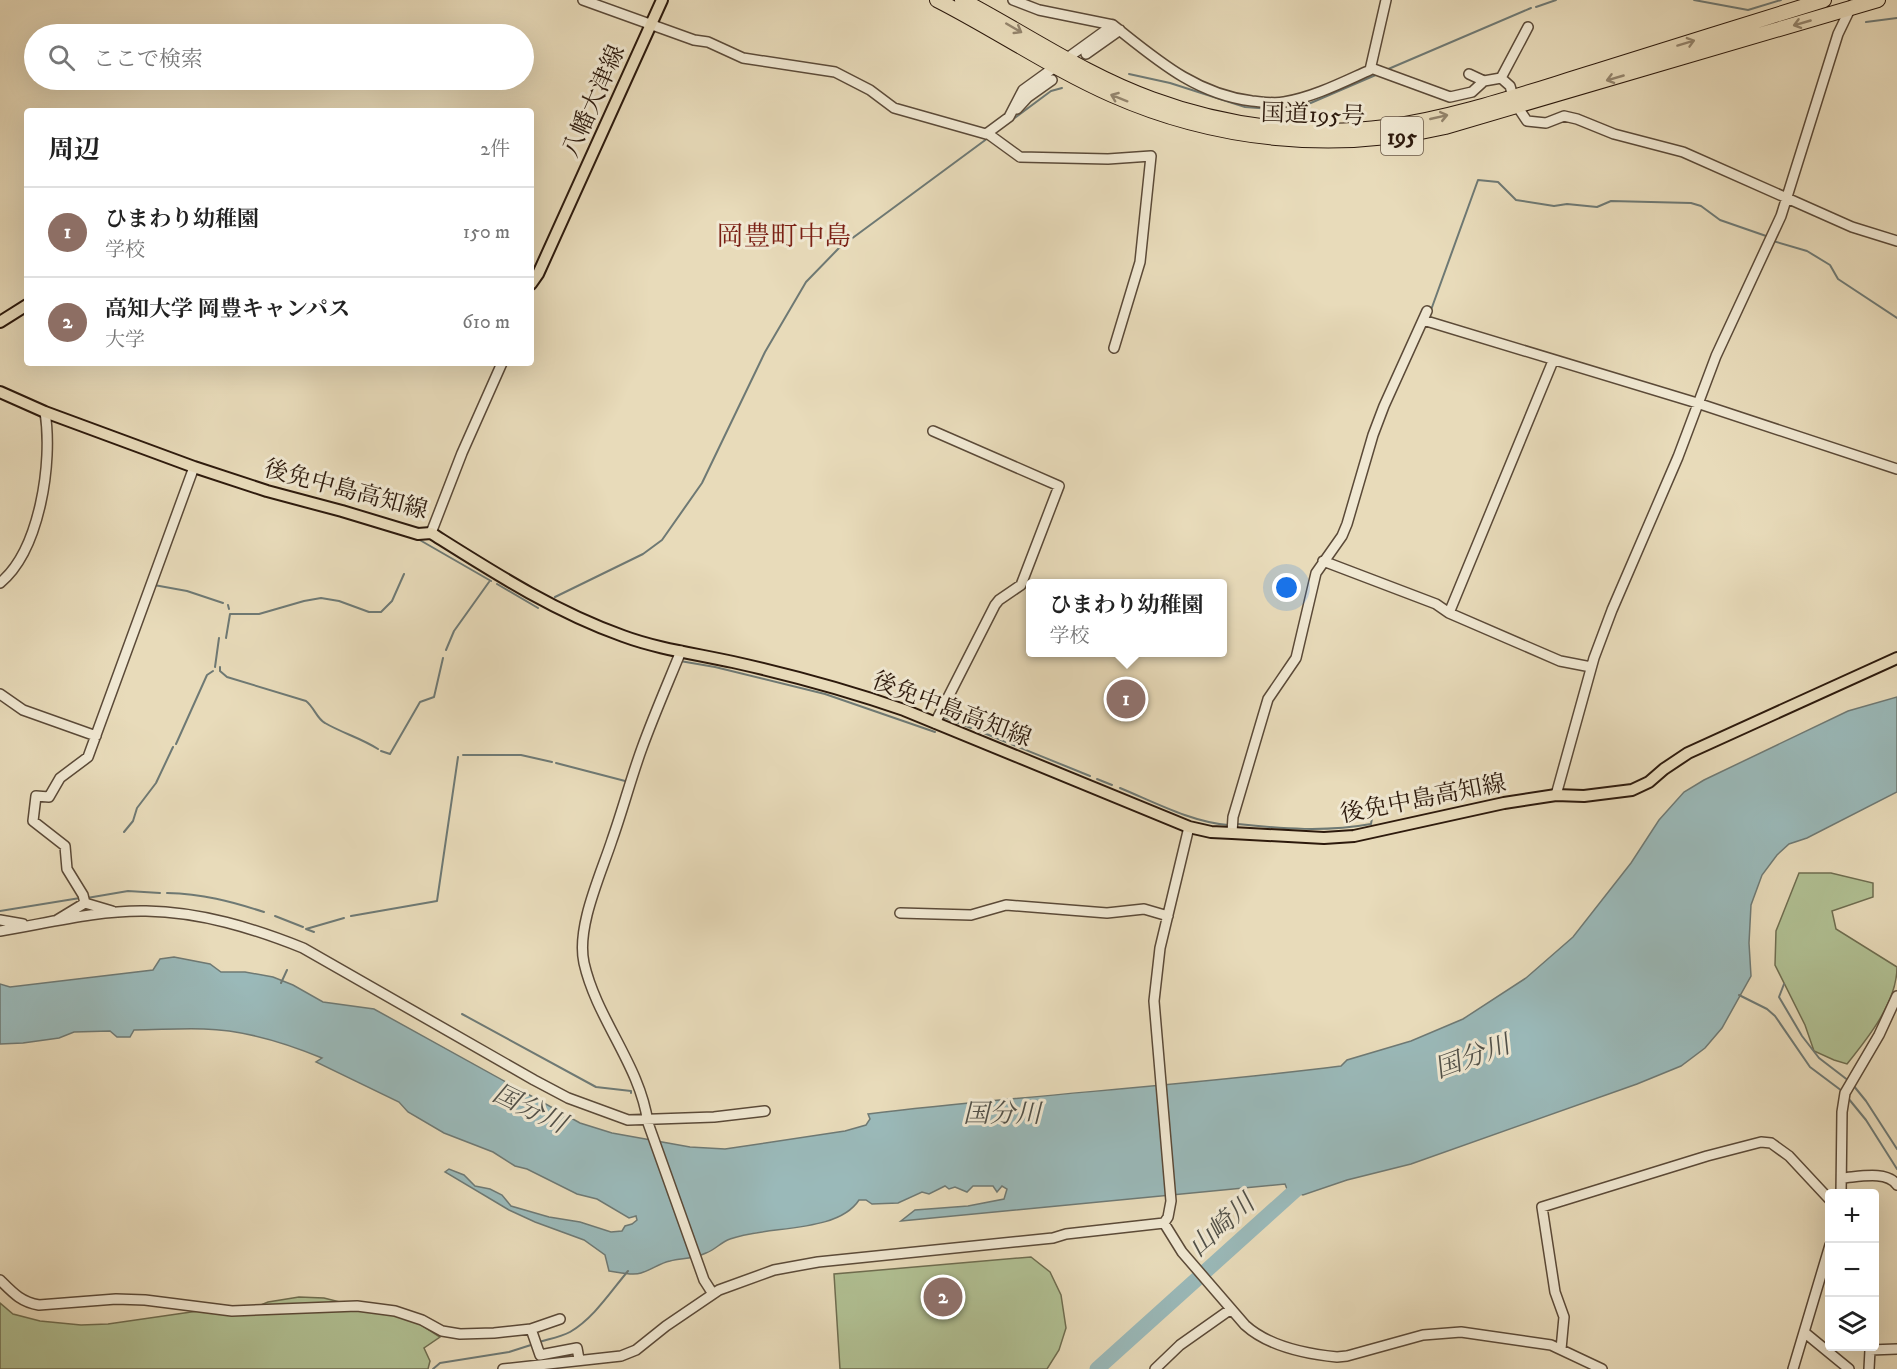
<!DOCTYPE html>
<html lang="ja">
<head>
<meta charset="utf-8">
<style>
  body { margin:0; font-family:"IM FELL DW Pica","Noto Serif JP",serif; background:#f6f6f6; color:#222 }
  .controls { position:absolute; right:18px; bottom:18px; display:grid; overflow:hidden; border-radius:6px; box-shadow:0 6px 24px #0002 }
  .controls button { width:54px; height:54px; display:grid; place-items:center; padding:0; border:0; border-bottom:2px solid #e0e0e0; background:#fff; color:#222; font:30px sans-serif }
  .you { position:absolute; left:1287px; top:588px; width:21px; height:21px; margin:-15px; border:4px solid #fff; border-radius:50%; background:#1a73e8; box-shadow:0 0 0 9px #1a73e833 }
  .badge { display:grid; place-items:center; width:39px; height:39px; border-radius:50%; background:#db2777; color:#fff; font-size:20px; font-weight:700 }
  .pin { position:absolute; translate:-50% -50%; border:3px solid #fff; box-shadow:0 2px 6px #0006 }
  .popup { position:absolute; left:1026px; top:579px; width:201px; height:78px; box-sizing:border-box; display:grid; place-content:center; border-radius:6px; background:#fff; filter:drop-shadow(0 2px 4px #0005); font-size:20px; white-space:nowrap; color:#767676 }
  .popup b { font-size:22px; color:#222 }
  .popup::after { content:''; position:absolute; left:50%; top:100%; margin-left:-12px; border:12px solid transparent; border-top-color:#fff }
  .list { margin:0; padding:0; list-style:none }
  h2 { display:flex; justify-content:space-between; align-items:center; height:78px; margin:0; padding:0 24px; font-size:26px }
  h2 small { font-size:20px; font-weight:400; color:#767676 }
  .list li { display:grid; grid-template-columns:39px 1fr auto; gap:18px; align-items:center; box-sizing:border-box; height:90px; padding:0 24px; border-top:2px solid #e0e0e0 }
  .list b { display:block; font-size:22px; white-space:nowrap }
  .list p { margin:0; font-size:20px; white-space:nowrap; color:#767676 }
  .list em { font-size:20px; font-style:normal; color:#767676 }
  .icon { flex:none; width:33px; height:33px; fill:none; stroke:currentColor; stroke-width:2; stroke-linecap:round; stroke-linejoin:round }
  .map { position:relative; flex:none; width:1897px; height:1369px; overflow:hidden }
  .search { position:absolute; background:#fff; box-shadow:0 6px 24px #0002; left:24px; top:24px; width:510px; height:66px; display:flex; align-items:center; gap:15px; box-sizing:border-box; padding:0 21px; border-radius:33px; color:#767676; font-size:22px }
  .panel { position:absolute; background:#fff; box-shadow:0 6px 24px #0002; left:24px; top:108px; width:510px; height:258px; border-radius:6px }
  .map>svg:first-child { display:block }
  .green { fill:#b1c194; stroke:#6e6d50; stroke-width:1.5 }
  .water { fill:#9ab9b9; stroke:#6e7974; stroke-width:1.5 }
  .lines { fill:none; stroke-linecap:round; stroke-linejoin:round }
  .stream { stroke:#6e7974; stroke-width:2 }
  .river { stroke:#9ab9b9; stroke-width:15 }
  .minor-casing { stroke:#5b4a38; stroke-width:12 }
  .major-casing { stroke:#2c190c; stroke-width:14 }
  .highway-casing { stroke:#2c190c; stroke-width:16 }
  .minor { stroke:#f0e8d2; stroke-width:9 }
  .major { stroke:#e8dbba; stroke-width:10 }
  .highway { stroke:#e8dbba; stroke-width:14 }
  .oneway { stroke:#93846c }
  .labels { text-anchor:middle; stroke-width:6; stroke-linejoin:round; paint-order:stroke }
  .shield { fill:#f0e8d2; stroke:#675747; stroke-width:1.5 }
  .shield-label { font-size:22px; font-weight:bold; fill:#2c190c }
  .street-label { font-size:24px; fill:#2c190c; stroke:#f0e8d2 }
  .water-label { font-size:26px; font-style:italic; fill:#525149; stroke:#f0e8d2 }
  .quarter-label { font-size:27px; fill:#7a1f14; stroke:#f0e8d2 }
</style>
</head>
<body>
<div class="map">
<svg width="1897" height="1369" viewBox="0 0 1897 1369">
  <rect width="100%" height="100%" fill="#e8dbba"/>
  <filter id="stains"><feTurbulence type="fractalNoise" baseFrequency=".00333" numOctaves="4"/><feColorMatrix values="0 0 0 0 .2 0 0 0 0 .09 0 0 0 0 .02 0 0 0 .5 -.17"/></filter>
  <radialGradient id="worn" r=".72"><stop offset=".6" stop-color="#630" stop-opacity="0"/><stop offset="1" stop-color="#630" stop-opacity=".3"/></radialGradient>
  <path class="green" d="M1799,873H1831L1873,883V897L1832,911L1836,929L1897,967C1897,1002 1868,1038 1847,1064L1834,1060L1814,1051L1805,1025L1775,965L1776,931Z
    M1031,1257L1050,1272L1061,1295L1066,1328L1059,1350L1047,1369H840L834,1274Z
    M299,1297L324,1298L415,1321L440,1337L424,1348L430,1361L428,1369H0V1303L13,1314L40,1321L81,1325L108,1324L205,1310L251,1309L268,1302Z"/>
  <path class="water" d="M1897,697V792L1807,838L1789,844L1777,855L1762,875L1751,905L1749,943L1751,976L1722,1028L1705,1048L1681,1066L1637,1084L1411,1164L1347,1180L1303,1195L1287,1189L1285,1184L901,1221L915,1210L968,1206L1004,1199L1007,1189L1002,1186L997,1192L993,1186H973L967,1192L955,1187L949,1189L945,1186L929,1194L922,1192L898,1203L872,1204L866,1200H859C837,1234 766,1225 730,1239C721,1242 715,1250 706,1253C694,1259 683,1258 670,1261C660,1263 651,1270 641,1273C632,1276 618,1272 609,1271L605,1255L584,1240L535,1222L509,1210L445,1172L449,1169L464,1175L475,1186L490,1189L502,1195L511,1206L549,1217L580,1222L611,1232L622,1231L625,1226L632,1224L637,1220L636,1216L629,1218L597,1199L577,1194L527,1169L515,1166L493,1152L444,1133L408,1112L399,1102L316,1062L322,1058C286,1043 244,1030 204,1029C181,1028 157,1030 134,1030L130,1037H117L110,1031L74,1032L59,1038L23,1043L0,1044V984L10,987L153,970L160,959L174,957L210,964L221,972H245L273,977L293,985L323,1002L374,1009L580,1123L612,1133L690,1147L725,1149L845,1131L866,1125L870,1119L868,1114C1025,1095 1184,1086 1341,1066L1347,1060L1411,1041L1463,1019L1526,978L1573,937L1631,863L1659,820L1684,792L1704,780L1848,711Z"/>
  <g class="lines">
    <path class="stream" d="M1694,0L1748,10L1781,0
      M1536,7L1556,0
      M1866,22L1897,18
      M1386,70L1531,8
      M1129,74L1170,83L1245,107L1284,110L1306,105L1378,74
      M1012,120L1051,91L1062,88
      M1773,241L1807,251L1830,265L1838,279L1897,318
      M1431,310L1478,180L1498,182L1516,200L1554,206L1567,204L1597,207L1611,201L1691,203L1701,206L1720,220L1769,237
      M418,539L491,581
      M497,584L538,608
      M154,585L187,591L223,603
      M555,597L643,554L662,540L702,483L765,352L806,282L839,248L988,138
      M228,605L229,609
      M226,638L230,614H259L304,601L321,598L339,601L369,612H381L392,601L404,574
      M446,650L454,631L489,582
      M680,661L715,667L825,694L935,732
      M215,667L219,638
      M220,667V671L227,677L306,701C314,707 317,719 325,723C342,733 361,738 378,749
      M944,718V717L971,728
      M979,731L1090,776
      M176,744L207,675L213,671
      M381,751L390,754L420,702L434,697L443,658
      M463,755H521L552,762
      M556,763L629,782
      M1097,779L1112,785
      M1120,788C1154,802 1191,822 1228,825
      M1238,824C1282,829 1327,832 1371,824L1372,818
      M124,832L133,821L137,808L156,783L173,747
      M167,893C203,894 230,901 264,912
      M87,898L128,891L160,893
      M0,911L80,898
      M275,916L303,927
      M351,916L437,901L458,757
      M306,929L344,918
      M306,929L314,932
      M281,983L287,970
      M1784,984L1779,997L1802,1036L1819,1058L1849,1081
      M1739,995L1767,1009L1775,1016L1810,1067L1842,1091
      M462,1014L596,1087L631,1091V1093
      M1853,1085L1866,1101L1897,1149
      M1848,1098L1866,1120L1897,1169
      M539,1342C549,1339 561,1337 570,1332C594,1318 611,1291 628,1271
      M433,1369L440,1363L509,1352L534,1344"/>
    <path class="river" d="M1097,1369L1308,1179"/>
    <g class="minor-casing">
      <path id="minor" d="M583,0L694,40L708,42L743,58L835,72L870,90L894,108L986,134L1009,117L1023,90L1113,25C1156,59 1195,94 1252,101C1263,102 1274,104 1284,102C1314,97 1343,82 1370,70L1386,0
        M1013,0L1039,10L1113,25
        M1086,54L1120,30
        M1371,68L1450,97L1472,92L1484,81L1501,78L1510,86L1515,103L1527,121L1546,123L1564,116L1577,119L1614,134L1683,152L1852,227L1897,241
        M1469,74L1484,81
        M1501,78L1528,27
        M1017,109L1028,97L1052,80
        M987,133L1020,157L1108,159L1151,156L1140,262L1114,348
        M1423,320L1697,403L1897,469
        M933,431L1059,486L1021,585L999,600L995,605L935,723
        M431,533L462,453L502,363
        M1323,561L1436,604L1449,613L1560,661L1591,667
        M0,583C40,550 53,462 45,412
        M1449,613L1553,361
        M681,651C668,683 654,715 642,748C631,778 623,809 612,840C601,874 576,927 584,963C597,1020 640,1065 648,1123L704,1280L713,1294
        M0,694L23,710L96,736
        M1556,795L1594,658L1612,610L1678,457L1716,356L1781,216L1838,34L1852,5
        M1232,833L1233,817L1268,699L1296,658L1316,573L1342,536L1347,524L1373,435L1384,406L1427,311
        M112,911L85,903L83,895L67,869L65,846L33,821L36,796L49,797L60,778L88,757L194,467
        M900,913L971,915L1006,905L1107,913L1144,909L1168,916
        M0,920L23,924
        M57,920L85,903
        M0,931C48,923 98,910 146,911C201,912 253,928 303,948L534,1080L568,1098L628,1120L714,1117L765,1111
        M1842,1178C1858,1177 1887,1170 1897,1185
        M1841,1194L1842,1112L1845,1093L1879,1035L1897,996
        M1164,1223L1182,1252L1245,1325C1268,1346 1306,1354 1337,1357L1347,1356L1423,1335L1461,1332L1551,1345L1602,1369
        M0,1280C13,1293 21,1302 39,1305L116,1299L145,1300L232,1311L357,1306L395,1311L422,1320L442,1331L460,1334L494,1333L531,1329L540,1355L577,1348L579,1359
        M531,1329L560,1319
        M1804,1332L1849,1369
        M1561,1349L1564,1317L1555,1292L1542,1207L1707,1156L1761,1142L1771,1143L1789,1156L1830,1200
        M503,1369L621,1356L636,1350L666,1326L719,1290L774,1270L818,1262L1053,1238L1066,1234L1164,1223L1168,1217L1171,1201L1154,1001L1160,948L1189,827
        M1155,1369L1180,1345L1231,1309
        M1793,1369L1830,1245
        M1869,1369L1870,1350L1897,1349"/>
    </g>
    <g class="major-casing">
      <path id="major" d="M531,284L538,274L662,0
        M0,322L27,305
        M0,392L45,412L194,467L267,491L342,511L418,534L431,533C493,572 553,611 623,636C658,649 697,654 733,662C791,675 847,690 904,710L1189,827L1211,832L1232,833L1324,838L1354,836L1504,803L1556,795L1584,796L1632,790L1649,782L1664,769L1688,753L1897,658"/>
    </g>
    <g class="highway-casing">
      <path id="highway" d="M937,0C996,30 1051,68 1112,95C1216,141 1335,153 1445,127L1878,0
        M962,0C1025,33 1085,75 1152,99C1225,126 1309,137 1386,127C1458,117 1528,92 1597,71C1673,47 1748,24 1824,0"/>
    </g>
    <use href="#minor" class="minor"/>
    <use href="#major" class="major"/>
    <use href="#highway" class="highway"/>
  </g>
  <defs><path id="oneway-shaft" d="M-6 0H5M1.5-3L5.5 0L1.5 3" fill="none" stroke-width="1.6" stroke-linecap="round" stroke-linejoin="round" transform="scale(1.5)"/></defs>
  <g class="oneway">
    <use href="#oneway-shaft" transform="translate(1802 23) rotate(164)"/>
    <use href="#oneway-shaft" transform="translate(1014 28) rotate(30)"/>
    <use href="#oneway-shaft" transform="translate(1686 43) rotate(-17)"/>
    <use href="#oneway-shaft" transform="translate(1615 78) rotate(164)"/>
    <use href="#oneway-shaft" transform="translate(1119 98) rotate(-158)"/>
    <use href="#oneway-shaft" transform="translate(1439 117) rotate(-13)"/>
  </g>
  <g class="labels">
    <rect class="shield" x="1381" y="117" width="42" height="38" rx="4.5"/>
    <g class="shield-label">
      <text x="1402" y="144">195</text>
    </g>
    <g class="street-label">
      <text transform="translate(593 101) rotate(-66)" y="8">八幡大津線</text>
      <text transform="translate(1313 114) rotate(2)" y="8">国道195号</text>
      <text transform="translate(346 489) rotate(15)" y="8">後免中島高知線</text>
      <text transform="translate(952 709) rotate(21)" y="8">後免中島高知線</text>
      <text transform="translate(1423 798) rotate(-11)" y="8">後免中島高知線</text>
    </g>
    <g class="water-label">
      <text transform="translate(1472 1056) rotate(-20)" y="9">国分川</text>
      <text transform="translate(530 1108) rotate(26)" y="9">国分川</text>
      <text x="1002" y="1122">国分川</text>
      <text transform="translate(1221 1225) rotate(-42)" y="9">山崎川</text>
    </g>
    <g class="quarter-label">
      <text x="784" y="245">岡豊町中島</text>
    </g>
  </g>
  <rect width="100%" height="100%" filter="url(#stains)"/>
  <rect width="100%" height="100%" fill="url(#worn)"/>
</svg>
<div class="controls">
<button>+</button>
<button>−</button>
<button><svg class="icon" aria-label="layers" viewBox="0 0 24 24"><path d="M12 4l9 5-9 5-9-5zM3 14l9 5 9-5"/></svg></button>
</div>
<div class="you"></div>
<div class="pin badge" style="left:1126px;top:699px;background:#8d6e63">1</div>
<div class="popup"><b>ひまわり幼稚園</b>学校</div>
<div class="pin badge" style="left:943px;top:1297px;background:#8d6e63">2</div>
<div class="search"><svg class="icon" aria-label="search" viewBox="0 0 24 24"><circle cx="10" cy="10" r="6"/><path d="M15 15l6 6"/></svg>ここで検索</div>
<section class="panel">
<h2>周辺<small>2件</small></h2>
<ul class="list">
<li><span class="badge" style="background:#8d6e63">1</span><div><b>ひまわり幼稚園</b><p>学校</p></div><em>150 m</em></li>
<li><span class="badge" style="background:#8d6e63">2</span><div><b>高知大学 岡豊キャンパス</b><p>大学</p></div><em>610 m</em></li>
</ul>
</section>
</div>
</body>
</html>
